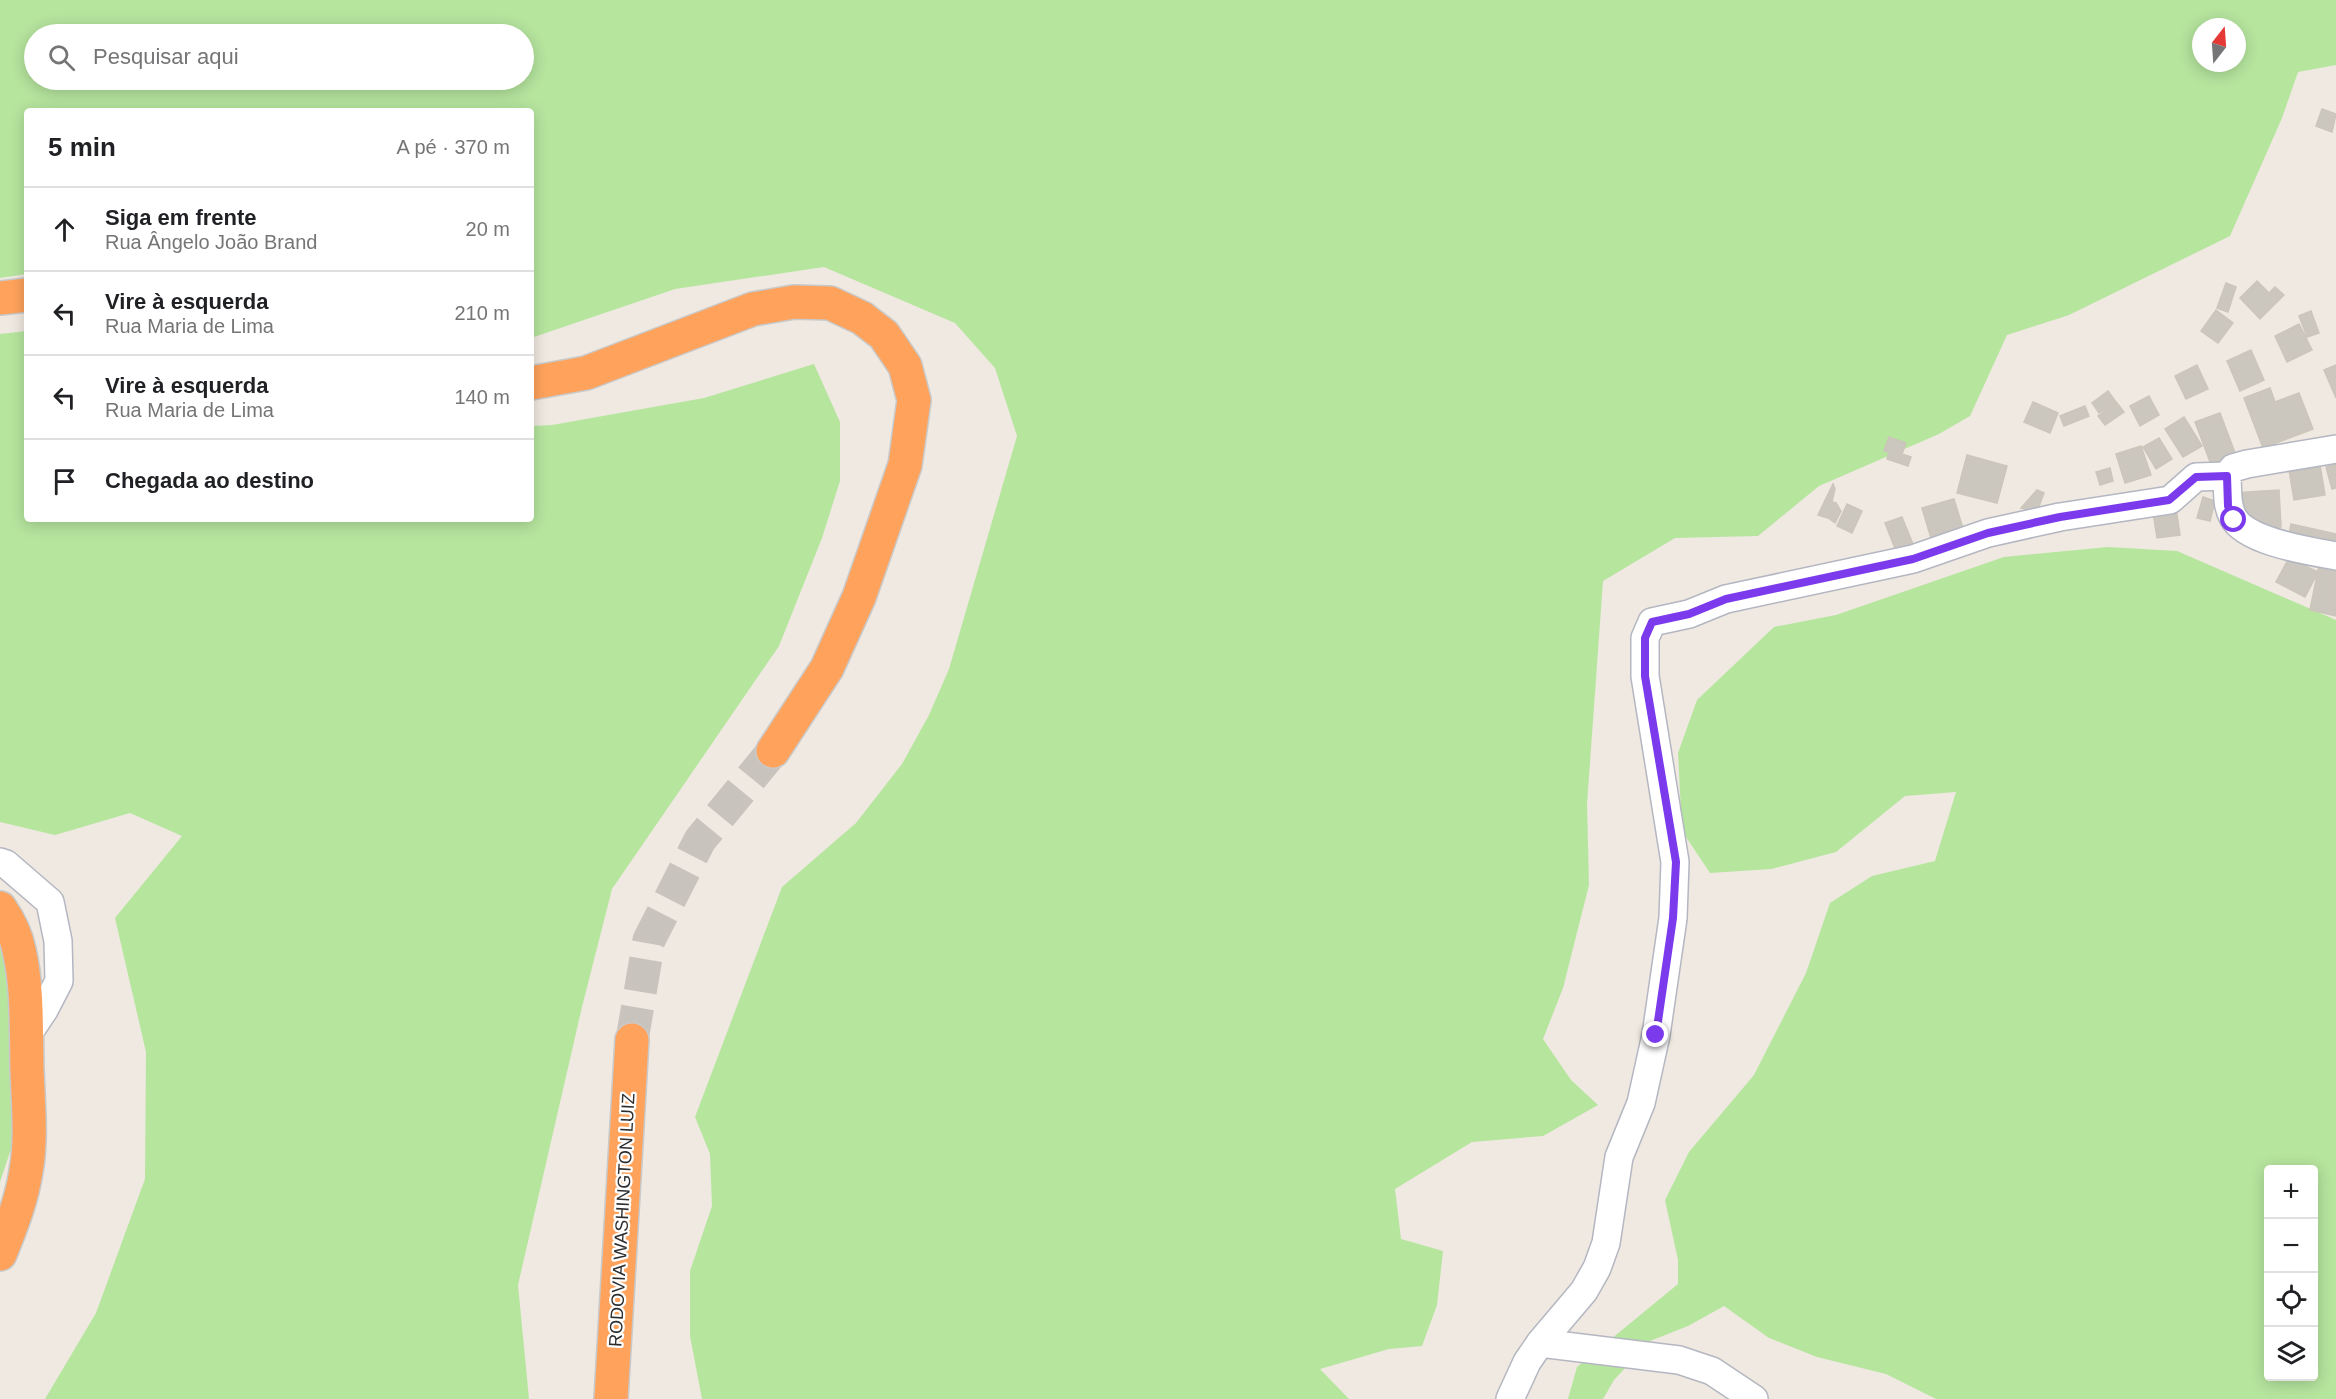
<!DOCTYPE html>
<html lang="pt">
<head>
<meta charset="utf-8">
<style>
  body { margin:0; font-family:Helvetica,sans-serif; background:#f6f6f6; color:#202124 }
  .controls { position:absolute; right:18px; bottom:18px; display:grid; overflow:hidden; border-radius:6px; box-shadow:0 3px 15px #0003 }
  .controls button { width:54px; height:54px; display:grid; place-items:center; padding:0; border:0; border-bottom:2px solid #e0e0e0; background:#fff; color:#202124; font:30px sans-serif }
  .compass { position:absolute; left:2192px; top:18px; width:54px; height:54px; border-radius:50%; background:#fff; box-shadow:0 3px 15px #0003; rotate:17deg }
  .stop { position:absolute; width:18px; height:18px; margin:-14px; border:4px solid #7c3aed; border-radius:50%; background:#fff }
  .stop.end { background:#7c3aed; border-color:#fff; box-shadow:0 2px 6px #0008 }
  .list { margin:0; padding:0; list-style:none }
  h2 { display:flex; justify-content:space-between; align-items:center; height:78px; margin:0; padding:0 24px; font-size:26px }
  h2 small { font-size:20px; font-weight:400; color:#757577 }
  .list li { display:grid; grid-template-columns:39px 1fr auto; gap:18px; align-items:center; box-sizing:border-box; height:84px; padding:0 24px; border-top:2px solid #e0e0e0 }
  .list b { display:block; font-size:22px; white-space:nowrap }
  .list p { margin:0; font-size:20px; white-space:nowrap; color:#757577 }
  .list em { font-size:20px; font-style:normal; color:#757577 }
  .icon { flex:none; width:33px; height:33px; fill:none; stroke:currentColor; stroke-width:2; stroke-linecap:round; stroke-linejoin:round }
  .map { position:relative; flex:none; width:2336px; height:1399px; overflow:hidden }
  .search { position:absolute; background:#fff; box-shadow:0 3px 15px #0003; left:24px; top:24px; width:510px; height:66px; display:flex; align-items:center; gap:15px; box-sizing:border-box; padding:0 21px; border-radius:33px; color:#757577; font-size:22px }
  .panel { position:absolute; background:#fff; box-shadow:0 3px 15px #0003; left:24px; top:108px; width:510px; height:414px; border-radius:6px }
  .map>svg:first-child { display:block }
  .green { fill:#b6e59e; fill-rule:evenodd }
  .building { fill:#cbc7bf; stroke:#cbc5ba; stroke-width:1.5 }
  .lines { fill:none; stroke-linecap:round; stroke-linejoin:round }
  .highway-tunnel { stroke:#c8c4bd; stroke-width:33; stroke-dasharray:33 16; stroke-linecap:butt }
  .minor-casing { stroke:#b4b7c1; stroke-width:30 }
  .highway-casing { stroke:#c9c9c9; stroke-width:36 }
  .minor { stroke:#fff; stroke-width:27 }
  .highway { stroke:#ffa35c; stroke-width:33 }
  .route { stroke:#7c3aed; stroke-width:8 }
  .labels { text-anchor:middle; stroke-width:4.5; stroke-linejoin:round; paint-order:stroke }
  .street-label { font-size:18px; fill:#2e2e2e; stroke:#fff }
</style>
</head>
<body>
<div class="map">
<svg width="2336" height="1399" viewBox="0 0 2336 1399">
  <rect width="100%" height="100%" fill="#efe9e1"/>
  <path class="green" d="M0,0H2336V65L2298,72L2282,118L2230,236L2069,315L2007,335L1970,416L1939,434L1819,486L1758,536L1675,538L1603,581L1587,804L1589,885L1563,988L1543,1039L1571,1080L1598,1105L1543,1136L1472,1142L1395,1189L1401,1239L1443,1251L1437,1305L1422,1346L1389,1349L1320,1369L1349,1399H702L690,1336V1271L712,1206L710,1154L695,1117L782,887L856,823L902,764L929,715L949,669L1017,436L995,368L955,323L824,267L675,289L531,338V111H27V274L0,278ZM2201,27H2237V63H2201ZM34,34H524V80H34Z
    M27,331V519H531V426L552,425L704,398L814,364L840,422V481L822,538L779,646L612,889L582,1007L518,1285L529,1399H45L96,1313L145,1179L146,1052L115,918L182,836L130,813L55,835L0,822V334Z
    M2108,547L2177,551L2336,620V1399H1936L1886,1374L1817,1357L1769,1338L1724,1306L1688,1326L1650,1341L1614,1380L1603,1399H1568L1577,1367L1678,1284V1260L1665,1200L1689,1152L1754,1075L1806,973L1830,903L1872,876L1935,861L1956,792L1905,796L1836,852L1771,869L1710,873L1682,831L1678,753L1697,700L1774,627L1836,615L2004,557ZM2268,1170H2314V1376H2268Z
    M0,927L2,930L12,1041L15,1137L0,1182Z"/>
  <path class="building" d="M2322,109L2336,114L2332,132L2316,126Z
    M2257,281L2269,293L2275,287L2284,295L2260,319L2240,298Z
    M2226,283L2236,287L2228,312L2217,308Z
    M2216,310L2233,323L2218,343L2201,331Z
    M2311,311L2319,333L2307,337L2299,316Z
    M2299,324L2312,350L2287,362L2275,336Z
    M2251,350L2264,380L2240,391L2227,361Z
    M2197,365L2208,389L2186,399L2175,376Z
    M2336,365V398L2324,370Z
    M2270,388L2275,402L2299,393L2313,429L2263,448L2244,398Z
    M2108,391L2116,402L2099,413L2092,403Z
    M2149,396L2159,415L2140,426L2130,406Z
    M2033,402L2058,413L2050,433L2024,422Z
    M2117,403L2124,412L2105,425L2098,416Z
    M2085,406L2089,416L2064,426L2060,416Z
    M2220,413L2237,458L2212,467L2195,422Z
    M2184,417L2202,446L2183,457L2165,429Z
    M1889,437L1906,443L1902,454L1911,457L1908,466L1887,459L1889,452L1884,451Z
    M2159,438L2172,459L2156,469L2143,447Z
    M2141,446L2151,475L2125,483L2116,454Z
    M1967,455L2007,466L1997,503L1957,493Z
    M2319,459L2325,495L2294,500L2288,464Z
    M2336,464V488L2332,489L2326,467Z
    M2110,468L2113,481L2100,485L2096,472Z
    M1833,484L1835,489L1832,502L1836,503L1841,511L1835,523L1828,518L1818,515Z
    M2037,490L2044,493L2037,512L2021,508Z
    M2279,490L2281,527L2254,528L2253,515L2235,516L2233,493Z
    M2203,497L2215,501L2210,521L2197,518Z
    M1954,499L1965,535L1933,545L1922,508Z
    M1847,504L1862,511L1852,533L1837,526Z
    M2176,508L2180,535L2157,538L2153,512Z
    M1902,517L1915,549L1898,556L1885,523Z
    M2291,524L2336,534V551L2288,540Z
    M2289,558L2318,572L2305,597L2276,582Z
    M2319,565L2336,569V616L2310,610Z"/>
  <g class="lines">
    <path class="highway-tunnel" d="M632,1040L649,940L700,840L773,751"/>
    <g class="minor-casing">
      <path id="minor" d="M2227,476C2228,490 2226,505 2233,517C2246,542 2310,551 2336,556
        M2227,476L2233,468L2247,464L2336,449
        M0,862L6,864L50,902L58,941L59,981L44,1010L26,1037
        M1540,1343L1679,1360L1712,1371L1754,1399
        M1510,1399L1527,1362L1540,1343L1584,1291L1597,1268L1606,1243L1619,1157L1641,1103L1656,1035L1673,918L1675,862L1645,676V638L1652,622L1689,614L1726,599L1913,559L1988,533L2060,517L2170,500L2196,477L2227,476"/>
    </g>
    <g class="highway-casing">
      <path id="highway" d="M0,298L27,295
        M531,383L586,373L753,309L794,302L830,303L862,318L884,335L905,366L914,400L905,465L859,597L827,668L773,751
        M0,908C9,921 16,935 19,950C28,988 26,1030 27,1069C28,1102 32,1138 26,1171C22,1199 11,1227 0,1254
        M611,1399L632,1040"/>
    </g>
    <use href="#minor" class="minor"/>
    <use href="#highway" class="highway"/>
  </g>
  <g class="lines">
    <path class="route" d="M1656,1035L1673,918L1676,862L1645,676V638L1652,622L1689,614L1726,599L1913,559L1988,533L2060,517L2169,500L2196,477L2227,476L2228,506L2234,520"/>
  </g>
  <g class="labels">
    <g class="street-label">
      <text transform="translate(622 1220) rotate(-87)" y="6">RODOVIA WASHINGTON LUIZ</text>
    </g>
  </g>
</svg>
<div class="controls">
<button>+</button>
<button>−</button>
<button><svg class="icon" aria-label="locate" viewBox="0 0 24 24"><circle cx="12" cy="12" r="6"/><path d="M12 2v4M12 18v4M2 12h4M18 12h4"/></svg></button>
<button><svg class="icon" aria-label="layers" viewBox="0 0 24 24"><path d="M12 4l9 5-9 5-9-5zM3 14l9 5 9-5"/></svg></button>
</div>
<svg class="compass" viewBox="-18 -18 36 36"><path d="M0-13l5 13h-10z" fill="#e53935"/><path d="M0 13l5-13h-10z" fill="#757577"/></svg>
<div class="stop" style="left:2234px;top:520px"></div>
<div class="stop end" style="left:1656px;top:1035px"></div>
<div class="search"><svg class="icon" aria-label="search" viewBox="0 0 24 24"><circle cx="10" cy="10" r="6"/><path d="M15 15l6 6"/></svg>Pesquisar aqui</div>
<section class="panel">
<h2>5 min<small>A pé · 370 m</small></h2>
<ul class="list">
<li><svg class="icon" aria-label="ahead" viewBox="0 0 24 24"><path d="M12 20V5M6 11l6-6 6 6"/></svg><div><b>Siga em frente</b><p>Rua Ângelo João Brand</p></div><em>20 m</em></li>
<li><svg class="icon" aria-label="left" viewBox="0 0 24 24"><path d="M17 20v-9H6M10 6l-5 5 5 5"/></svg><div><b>Vire à esquerda</b><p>Rua Maria de Lima</p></div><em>210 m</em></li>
<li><svg class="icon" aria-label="left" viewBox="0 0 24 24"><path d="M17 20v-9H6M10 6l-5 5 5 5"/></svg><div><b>Vire à esquerda</b><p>Rua Maria de Lima</p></div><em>140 m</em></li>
<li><svg class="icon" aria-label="arrive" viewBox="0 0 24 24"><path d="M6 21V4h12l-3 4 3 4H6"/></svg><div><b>Chegada ao destino</b></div></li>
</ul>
</section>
</div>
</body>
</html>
